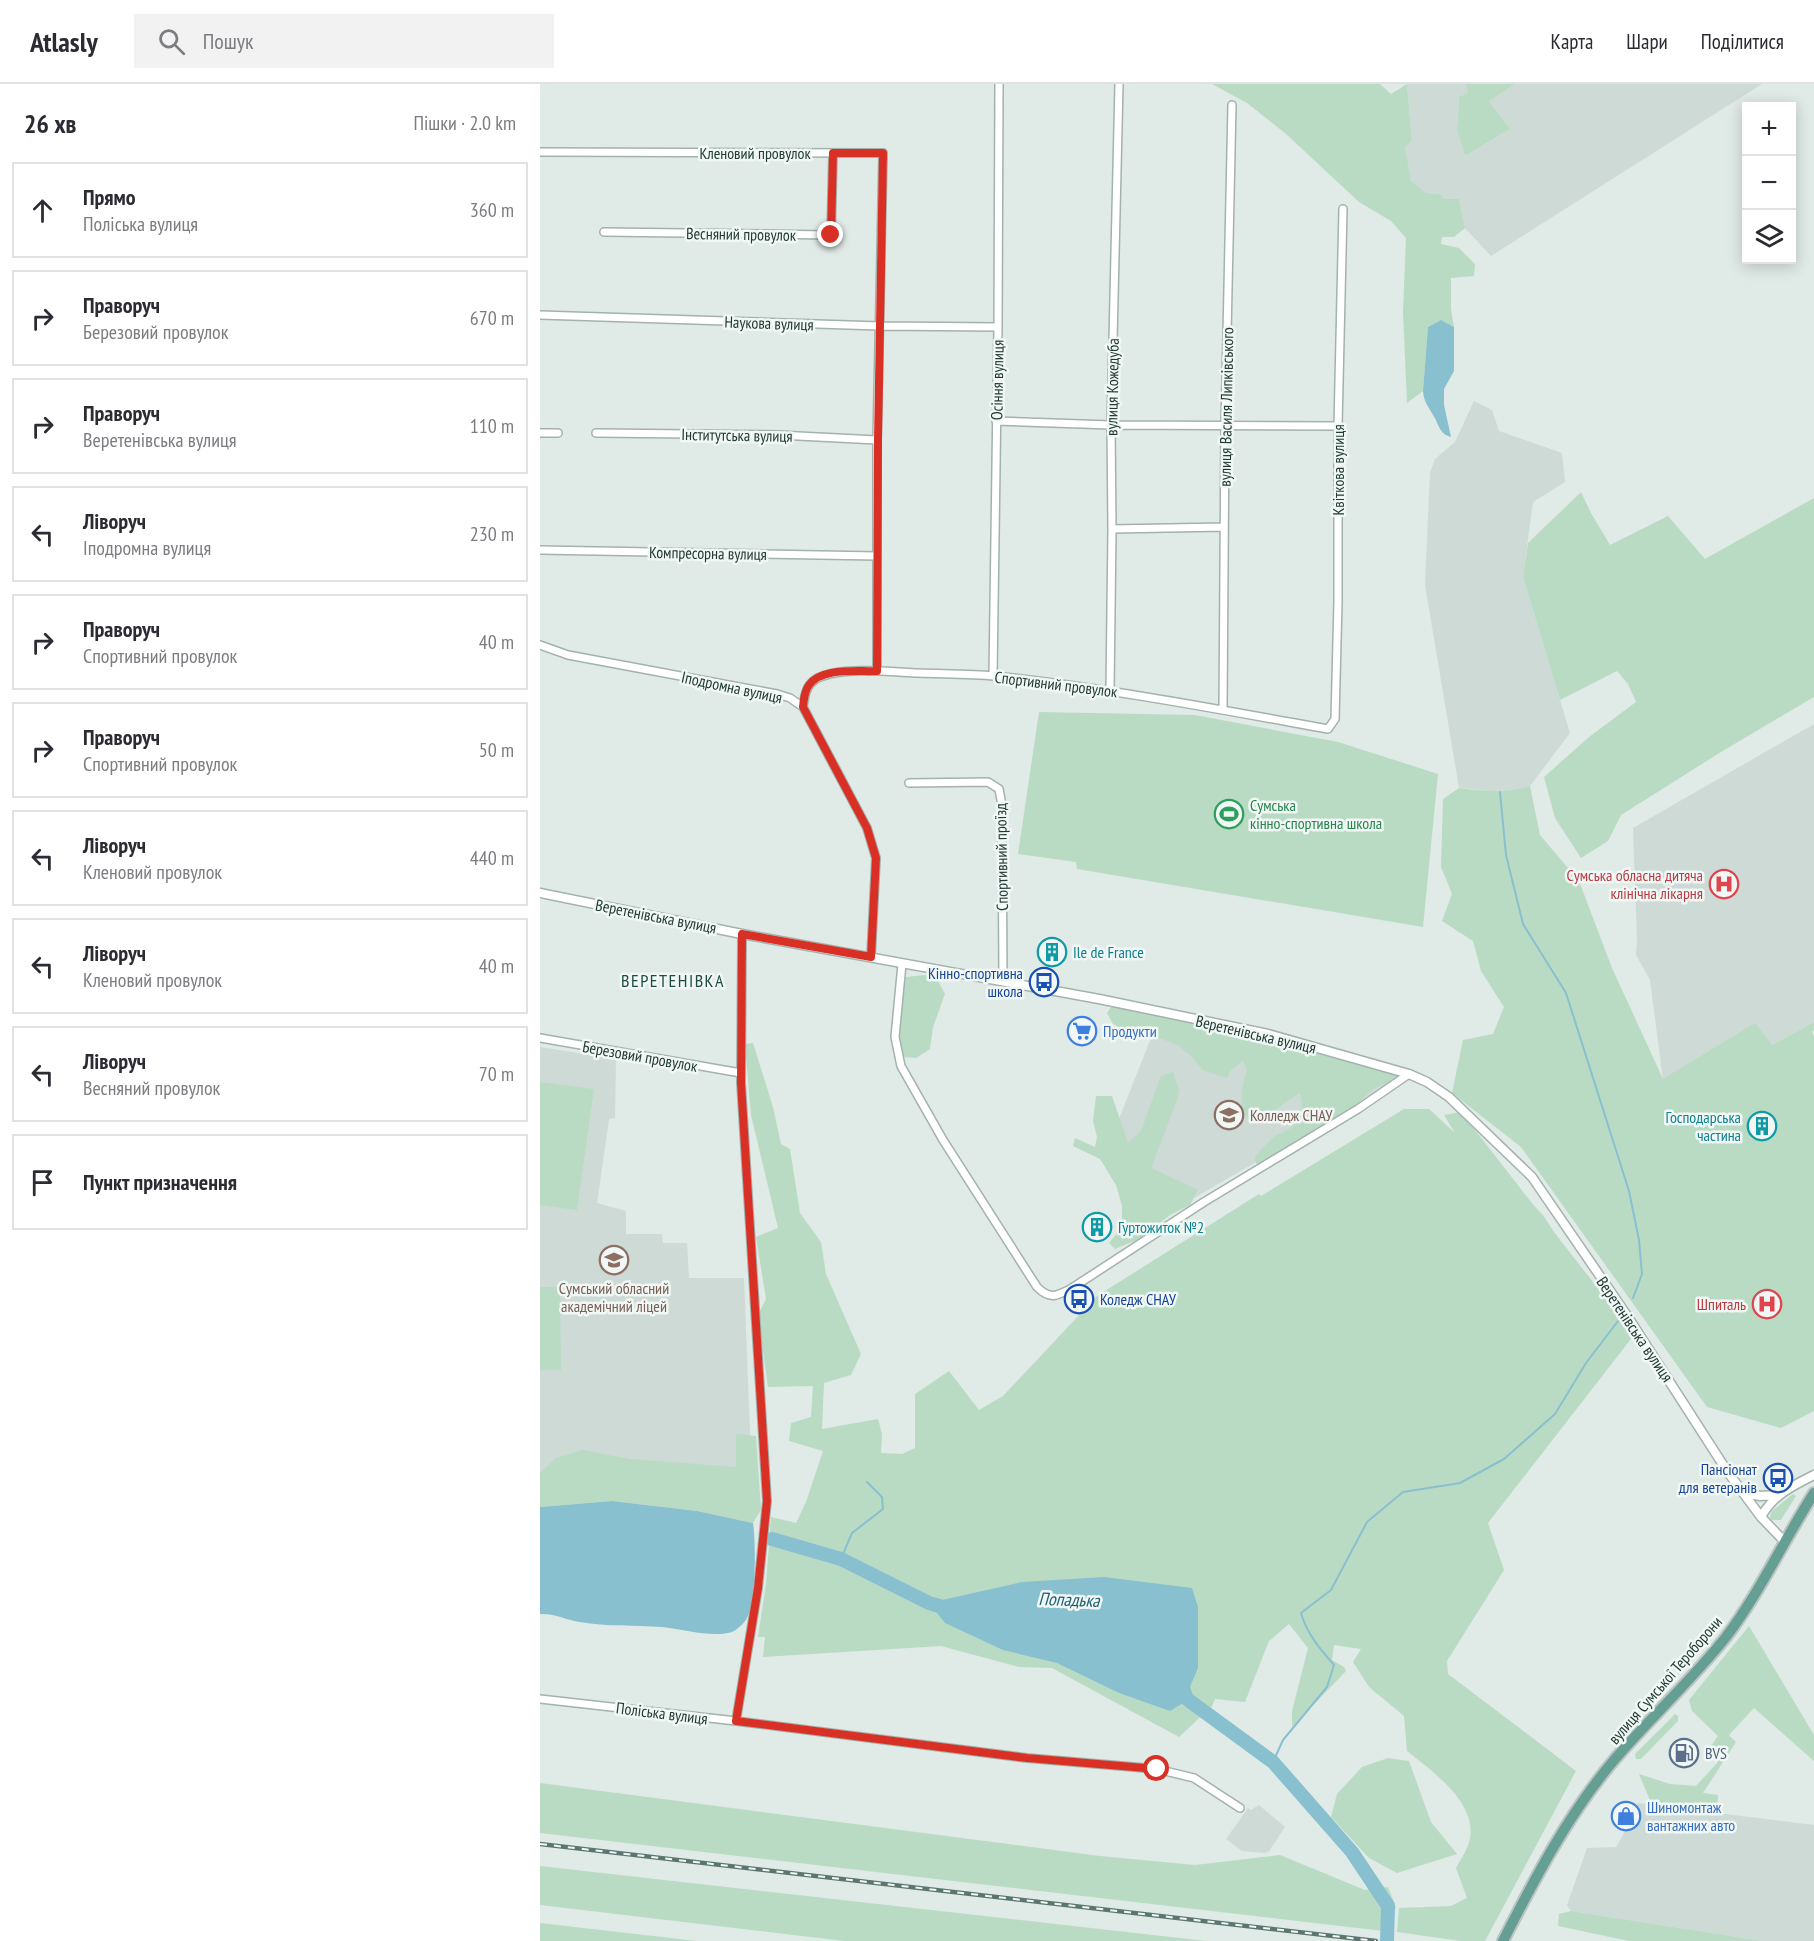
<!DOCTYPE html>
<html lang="uk">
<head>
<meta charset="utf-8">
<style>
  body { margin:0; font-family:"PT Sans Narrow",sans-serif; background:#f2f2f3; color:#2b2b33 }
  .controls { position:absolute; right:18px; top:18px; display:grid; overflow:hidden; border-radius:0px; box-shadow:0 3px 15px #0003 }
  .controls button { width:54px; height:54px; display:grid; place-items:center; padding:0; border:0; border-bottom:2px solid #e1e1e2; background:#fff; color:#2b2b33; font:30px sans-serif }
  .stop { position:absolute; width:18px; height:18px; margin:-14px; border:4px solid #d93025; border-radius:50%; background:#fff }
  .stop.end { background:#d93025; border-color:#fff; box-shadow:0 2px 6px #0008 }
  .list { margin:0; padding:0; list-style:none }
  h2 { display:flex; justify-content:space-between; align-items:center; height:78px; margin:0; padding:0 24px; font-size:26px }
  h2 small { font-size:20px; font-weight:400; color:#7c7c81 }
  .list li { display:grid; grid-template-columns:39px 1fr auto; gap:18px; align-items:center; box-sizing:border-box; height:96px; margin:0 12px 12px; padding:0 12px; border:2px solid #e1e1e2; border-radius:0px }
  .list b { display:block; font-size:22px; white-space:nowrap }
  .list p { margin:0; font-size:20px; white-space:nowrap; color:#7c7c81 }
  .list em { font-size:20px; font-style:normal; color:#7c7c81 }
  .icon { flex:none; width:33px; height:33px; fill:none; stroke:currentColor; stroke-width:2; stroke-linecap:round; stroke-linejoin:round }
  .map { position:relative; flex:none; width:1274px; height:1857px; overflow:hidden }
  header { display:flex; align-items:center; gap:36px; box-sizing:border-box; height:84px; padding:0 30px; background:#fff; border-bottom:2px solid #e1e1e2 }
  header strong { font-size:28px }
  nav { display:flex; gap:33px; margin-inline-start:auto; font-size:21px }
  .search { width:420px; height:54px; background:#f2f2f3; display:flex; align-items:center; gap:15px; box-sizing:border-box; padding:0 21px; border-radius:0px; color:#7c7c81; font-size:22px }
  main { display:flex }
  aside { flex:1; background:#fff }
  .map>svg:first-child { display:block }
  .built { fill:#cedad5 }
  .green { fill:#b9dbc4 }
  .water { fill:#88c0cf }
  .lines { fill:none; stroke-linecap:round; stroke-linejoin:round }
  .stream { stroke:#88c0cf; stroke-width:2 }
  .river { stroke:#88c0cf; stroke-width:14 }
  .minor-casing { stroke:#a3b2ad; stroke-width:10 }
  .tertiary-casing { stroke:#a3b2ad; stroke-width:11 }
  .primary-casing { stroke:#bcc4c2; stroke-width:14 }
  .minor { stroke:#fff; stroke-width:7 }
  .tertiary { stroke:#fff; stroke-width:8 }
  .primary { stroke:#659f94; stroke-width:10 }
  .rail-casing { stroke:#5b7670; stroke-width:4.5 }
  .rail { stroke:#f0f7f4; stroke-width:2; stroke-dasharray:7; stroke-linecap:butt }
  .route { stroke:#d93025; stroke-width:8 }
  .labels { text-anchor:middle; stroke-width:5; stroke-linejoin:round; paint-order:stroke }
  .street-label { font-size:16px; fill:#213a35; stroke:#f0f7f4 }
  .leisure-label { font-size:16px; fill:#27864d; stroke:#f0f7f4; text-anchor:start }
  .health-label { font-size:16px; fill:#be3a42; stroke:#f0f7f4; text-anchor:end }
  .culture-label { font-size:16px; fill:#0d838f; stroke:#f0f7f4; text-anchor:start }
  .transit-label { font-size:16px; fill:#164399; stroke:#f0f7f4; text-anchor:end }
  .shop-label { font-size:16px; fill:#366cbe; stroke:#f0f7f4; text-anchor:start }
  .education-label { font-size:16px; fill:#785e54; stroke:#f0f7f4; text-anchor:start }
  .service-label { font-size:16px; fill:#4e5e75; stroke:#f0f7f4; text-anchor:start }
  .neighbourhood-label { font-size:18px; letter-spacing:1.5px; fill:#1d4c43; stroke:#f0f7f4 }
  .water-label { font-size:18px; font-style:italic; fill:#1d6175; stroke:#f0f7f4 }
</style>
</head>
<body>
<header>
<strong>Atlasly</strong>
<div class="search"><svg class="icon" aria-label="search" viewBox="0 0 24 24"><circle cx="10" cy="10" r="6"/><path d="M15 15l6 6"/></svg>Пошук</div>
<nav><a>Карта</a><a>Шари</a><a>Поділитися</a></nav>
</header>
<main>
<aside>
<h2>26 хв<small>Пішки · 2.0 km</small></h2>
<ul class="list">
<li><svg class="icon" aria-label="ahead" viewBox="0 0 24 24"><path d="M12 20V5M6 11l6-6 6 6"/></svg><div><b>Прямо</b><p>Поліська вулиця</p></div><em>360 m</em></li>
<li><svg class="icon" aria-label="right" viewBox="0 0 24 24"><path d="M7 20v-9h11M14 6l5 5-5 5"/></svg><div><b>Праворуч</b><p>Березовий провулок</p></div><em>670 m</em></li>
<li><svg class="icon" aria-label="right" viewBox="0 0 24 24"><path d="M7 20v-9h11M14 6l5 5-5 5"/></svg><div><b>Праворуч</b><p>Веретенівська вулиця</p></div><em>110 m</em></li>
<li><svg class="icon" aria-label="left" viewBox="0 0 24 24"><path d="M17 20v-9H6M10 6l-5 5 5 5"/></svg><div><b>Ліворуч</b><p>Іподромна вулиця</p></div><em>230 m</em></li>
<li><svg class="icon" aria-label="right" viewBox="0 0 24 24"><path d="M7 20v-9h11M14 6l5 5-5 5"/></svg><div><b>Праворуч</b><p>Спортивний провулок</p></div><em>40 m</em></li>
<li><svg class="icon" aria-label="right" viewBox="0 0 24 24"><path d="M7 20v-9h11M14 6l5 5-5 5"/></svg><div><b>Праворуч</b><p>Спортивний провулок</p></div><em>50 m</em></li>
<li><svg class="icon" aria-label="left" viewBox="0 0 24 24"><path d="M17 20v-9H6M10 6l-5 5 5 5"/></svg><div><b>Ліворуч</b><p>Кленовий провулок</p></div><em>440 m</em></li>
<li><svg class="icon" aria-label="left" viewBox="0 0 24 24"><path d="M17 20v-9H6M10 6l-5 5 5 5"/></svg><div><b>Ліворуч</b><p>Кленовий провулок</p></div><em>40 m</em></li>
<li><svg class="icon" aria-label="left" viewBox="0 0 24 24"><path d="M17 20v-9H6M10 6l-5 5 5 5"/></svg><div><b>Ліворуч</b><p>Весняний провулок</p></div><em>70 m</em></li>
<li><svg class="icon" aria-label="arrive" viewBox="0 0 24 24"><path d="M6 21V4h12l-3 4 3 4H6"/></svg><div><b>Пункт призначення</b></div></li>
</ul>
</aside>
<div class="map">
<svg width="1274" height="1857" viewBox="0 0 1274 1857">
  <rect width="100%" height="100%" fill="#e0eae6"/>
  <path class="built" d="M867,0H927L928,9L919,14L917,45L925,72L970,45L949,17L975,0H1222L951,172L925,144L919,116L905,115L900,110L886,109L871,97L864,63L872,57Z
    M934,317L952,326L959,347L1022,369L1025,398L993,418L983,493L1030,649L990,702L976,707L960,708L919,704L885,501L890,389L895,375L915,358Z
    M1274,640V938L1232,961L1123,996L1110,896L1096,871L1097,856L1093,744Z
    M619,934L864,992L606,1142L565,1070Z
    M0,963L76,975L75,1034L69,1035L57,1119L86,1127V1150H122L123,1159H147L149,1194H204L212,1400L0,1391Z
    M1098,1719L1274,1741V1857H1223L1031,1827L1027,1821L1047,1764L1076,1763L1082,1753Z
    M719,1721L745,1743L729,1767L725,1769L702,1767L686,1755L708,1724L711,1726Z"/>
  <path class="green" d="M672,0H840L851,10L867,0L872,57L865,63L871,97L886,109L900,110L905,115H919L925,144L914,153H902L901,160L919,164L935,180L934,192L911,194V225L914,243L901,236L888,243L883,307L867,319L863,228L866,154L851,137L819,118L745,49L707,19Z
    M926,0H975L949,17L970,45L925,72L917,46L919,13L928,9Z
    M1041,408L1051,429L1070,461L1128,432L1165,475L1274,414V613L1181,668L1081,731L1068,757L1041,774L1015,734L1004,693L1049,653L1096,618L1088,600L1077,587L1020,616L983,493L988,459Z
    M499,628L655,631L798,658L898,690L883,843L537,785L536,778L478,770Z
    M990,702L1000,751L1039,797L1072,884L1123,995L1215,939L1232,961L1274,938V946L1272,948L1274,952V1327L1241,1344L1167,1323L981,1063L912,1009L923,956L953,950L964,923L941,887L933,857L902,837L912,810L901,783L903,715L919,704C944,707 966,710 990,702Z
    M385,891L397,895L405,910L393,943L390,965L376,974L363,973L358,953L366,893Z
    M571,923L751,957L864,992L833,1005L815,1023L718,1082L714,1075C719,1067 727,1059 734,1053C743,1047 756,1044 761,1033C764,1027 761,1016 760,1009L727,1031L709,1036C697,1018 702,1005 707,985L703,977L691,986L687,994L662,986L654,975L639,962L603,947L585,946L573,940L567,929Z
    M213,959L233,1023L241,1060L250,1065L260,1129L281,1158L286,1190L321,1270L311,1291L284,1299L282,1345L338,1335L342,1350L341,1369L362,1370L375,1364V1310L409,1287L439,1326L463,1312L557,1212L719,1110L721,1112L864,1025H889L915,1049L904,1031L921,1028L995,1123L1003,1131L1014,1148L1094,1251L948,1439L964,1486L907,1577L908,1590L1036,1687L945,1857H921L857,1848L859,1824L911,1822L927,1814L916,1784C920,1776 926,1768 929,1759C940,1720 893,1688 867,1667L864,1632L829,1603L813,1578L821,1565L794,1561L792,1576L804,1583L806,1587L752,1643V1627L768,1564L749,1540L729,1557L705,1618L675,1615L672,1622L639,1653L512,1584L479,1583L401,1562L223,1573L225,1553H218L226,1500L231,1433L256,1439L266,1418L283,1367L249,1357L251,1339L271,1333L273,1302L228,1303L218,1231L226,1215L216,1153L238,1144L211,1031L205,960Z
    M633,988L639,1006L636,1019L611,1084L658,1106L650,1121L630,1131L599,1155L575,1165L569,1159L582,1143V1122L576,1101L560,1075L533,1062L535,1054L555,1063L557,1053L553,1037L556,1012H572L588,1059L601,1047L621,992Z
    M0,998L54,1005L37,1126L0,1121Z
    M0,1203H20L21,1286H0Z
    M196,1350L216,1352L221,1426L213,1439L157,1427L72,1417L0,1423V1389L15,1374L43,1366L90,1375L196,1383Z
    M1253,1410L1256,1412L1241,1436H1231L1230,1432L1232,1427Z
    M1209,1542L1274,1651V1677L1214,1624L1189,1651L1196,1658L1163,1709L1178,1711L1177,1729L1112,1721L1099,1690L1130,1700L1156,1702L1178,1678L1168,1666L1178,1652L1152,1627L1149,1616Z
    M1135,1630L1138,1632V1637L1101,1675H1096L1095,1670Z
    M848,1674L869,1677L891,1738L917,1770L857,1789L829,1774L791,1733L797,1710L822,1683Z
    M0,1699L560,1772L655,1781L740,1771L825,1806L848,1803L856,1823L843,1847L0,1749Z
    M0,1782L666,1857H304L0,1821Z
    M1031,1827L1223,1857H1089L1018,1842L1019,1830Z
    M0,1839L157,1857H0Z"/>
  <path class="water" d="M901,236L914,243V287L904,305V321L911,353C899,350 899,340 893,331C888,322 884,318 883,307L888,243Z
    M72,1417L157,1427L213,1439C216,1457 216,1518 207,1534C206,1537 198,1545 194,1547C178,1555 141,1545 122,1543C95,1541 67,1543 40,1538C26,1536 14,1529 0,1530V1423Z
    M564,1493L652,1504L658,1523V1584L643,1619L630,1627L579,1609L517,1579L463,1566L405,1539L389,1519L482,1498Z"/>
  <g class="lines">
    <path class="stream" d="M960,708L966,771L983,840L1026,909L1089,1107L1099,1156L1102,1190L1093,1214
      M301,1475L312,1449L343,1425L342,1413L327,1398
      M733,1678L743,1656L787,1603L794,1581C780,1565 767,1550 761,1529L791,1506L827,1438L863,1408L920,1399L964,1375L1015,1330L1046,1279L1078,1237"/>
    <path class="river" d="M232,1455L301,1475L389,1519L406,1524
      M640,1596L647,1615L733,1678L812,1768L848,1822L847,1857"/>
    <g class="minor-casing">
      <path id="minor" d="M0,68L343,69L337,356V587
        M64,148L291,151L293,69
        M0,231L340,242L458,243
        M456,337L571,341L798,342
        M0,349H18
        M56,349L239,351L337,356
        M572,445L684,443
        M0,466L337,472
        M0,561L28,571L237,610L250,614L263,623L327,744L336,774L331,873
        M453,592L458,243L459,0
        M570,606L572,445L571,341L579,0
        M263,623C265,608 267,597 283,592C306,583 353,588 378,589C404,590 430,590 455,592C567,604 677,625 788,645L795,635L798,518V342L803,125
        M683,626L685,342L692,21
        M369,699L448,698L459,705L462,721L463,897
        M362,880L355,953L361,982L403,1056L497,1203C510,1216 517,1212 532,1204L664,1118L818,1025L869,990
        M0,954L201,989
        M0,1615L196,1637L487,1674L617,1685L654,1694L700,1724
        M196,1637L218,1504L227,1417L201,999L202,850"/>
    </g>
    <g class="tertiary-casing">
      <path id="tertiary" d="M0,809L202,850L559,915L728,950L869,990L887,998L909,1013L992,1093L1086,1230L1187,1387L1221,1433L1244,1457
        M1203,1409L1220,1412L1238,1411
        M1221,1433C1233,1411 1252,1402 1274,1391"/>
    </g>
    <g class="primary-casing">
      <path id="primary" d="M963,1857C995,1794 1029,1729 1075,1675C1111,1633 1152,1596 1186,1553C1220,1508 1244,1456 1274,1409"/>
    </g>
    <use href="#minor" class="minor"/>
    <use href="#tertiary" class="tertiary"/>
    <use href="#primary" class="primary"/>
    <g class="rail-casing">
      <path id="rail" d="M0,1760L836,1857"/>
    </g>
    <use href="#rail" class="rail"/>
  </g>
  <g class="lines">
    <path class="route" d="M291,151L293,69H343L338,356L337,587C317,588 282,583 269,601C264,608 264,615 263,623L327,744L336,774L331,873L202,850L201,999L227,1417L218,1504L196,1637L487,1674L617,1685"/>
  </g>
  <defs>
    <g id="stadium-ring" transform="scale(1.5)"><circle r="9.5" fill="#f0f7f4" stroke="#2e9e5b" stroke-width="1.5"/><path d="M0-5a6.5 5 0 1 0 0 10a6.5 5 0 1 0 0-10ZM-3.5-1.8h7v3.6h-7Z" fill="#2e9e5b"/></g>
    <g id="hospital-ring" transform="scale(1.5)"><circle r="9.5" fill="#f0f7f4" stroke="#e0444e" stroke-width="1.5"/><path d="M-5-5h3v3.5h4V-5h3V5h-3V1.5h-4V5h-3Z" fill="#e0444e"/></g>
    <g id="building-ring" transform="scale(1.5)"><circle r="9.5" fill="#f0f7f4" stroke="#0f9aa8" stroke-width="1.5"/><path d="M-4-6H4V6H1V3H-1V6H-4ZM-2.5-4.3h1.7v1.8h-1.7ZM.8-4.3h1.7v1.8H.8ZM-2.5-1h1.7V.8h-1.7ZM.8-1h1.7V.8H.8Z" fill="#0f9aa8"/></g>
    <g id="bus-ring" transform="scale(1.5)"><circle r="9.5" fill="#f0f7f4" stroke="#1a4fb4" stroke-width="1.5"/><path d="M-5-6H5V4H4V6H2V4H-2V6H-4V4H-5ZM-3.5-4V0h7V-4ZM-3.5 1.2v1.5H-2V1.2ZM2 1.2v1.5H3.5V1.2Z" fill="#1a4fb4"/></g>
    <g id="supermarket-ring" transform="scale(1.5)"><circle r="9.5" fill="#f0f7f4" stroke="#3f7fe0" stroke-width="1.5"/><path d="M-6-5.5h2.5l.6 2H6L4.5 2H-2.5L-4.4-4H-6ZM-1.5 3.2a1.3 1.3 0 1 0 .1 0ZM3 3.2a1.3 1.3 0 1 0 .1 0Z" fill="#3f7fe0"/></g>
    <g id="university-ring" transform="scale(1.5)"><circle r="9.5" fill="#f0f7f4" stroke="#8d6e63" stroke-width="1.5"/><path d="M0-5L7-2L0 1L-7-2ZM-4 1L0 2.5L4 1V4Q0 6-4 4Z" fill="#8d6e63"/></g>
    <g id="school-ring" transform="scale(1.5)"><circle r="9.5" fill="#f0f7f4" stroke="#8d6e63" stroke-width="1.5"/><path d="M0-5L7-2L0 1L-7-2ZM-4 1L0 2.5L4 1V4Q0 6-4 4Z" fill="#8d6e63"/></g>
    <g id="fuel-ring" transform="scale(1.5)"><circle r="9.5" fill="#f0f7f4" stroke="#5c6f8a" stroke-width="1.5"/><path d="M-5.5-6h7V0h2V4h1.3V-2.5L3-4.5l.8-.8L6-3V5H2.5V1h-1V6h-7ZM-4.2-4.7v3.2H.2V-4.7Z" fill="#5c6f8a"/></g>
    <g id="shop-ring" transform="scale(1.5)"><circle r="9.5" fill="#f0f7f4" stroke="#3f7fe0" stroke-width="1.5"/><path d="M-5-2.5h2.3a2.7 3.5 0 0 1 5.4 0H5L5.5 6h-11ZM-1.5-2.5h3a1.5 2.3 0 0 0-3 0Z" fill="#3f7fe0"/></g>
  </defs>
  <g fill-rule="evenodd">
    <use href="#stadium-ring" x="689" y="730"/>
    <use href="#hospital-ring" x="1184" y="800"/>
    <use href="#building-ring" x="512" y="868"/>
    <use href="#bus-ring" x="504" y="898"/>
    <use href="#supermarket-ring" x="542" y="947"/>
    <use href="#university-ring" x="689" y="1031"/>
    <use href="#building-ring" x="1222" y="1042"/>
    <use href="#building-ring" x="557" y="1143"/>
    <use href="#school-ring" x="74" y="1176"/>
    <use href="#bus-ring" x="539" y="1215"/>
    <use href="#hospital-ring" x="1227" y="1220"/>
    <use href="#bus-ring" x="1238" y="1394"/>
    <use href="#fuel-ring" x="1144" y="1669"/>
    <use href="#shop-ring" x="1086" y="1732"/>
  </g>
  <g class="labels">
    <g class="street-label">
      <text x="215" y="75">Кленовий провулок</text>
      <text transform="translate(201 150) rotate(1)" y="6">Весняний провулок</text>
      <text transform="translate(229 239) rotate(2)" y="6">Наукова вулиця</text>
      <text transform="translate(457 296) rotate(-89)" y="6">Осіння вулиця</text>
      <text transform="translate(572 303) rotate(-89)" y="6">вулиця Кожедуба</text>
      <text transform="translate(686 323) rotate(-89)" y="6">вулиця Василя Липківського</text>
      <text transform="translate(197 351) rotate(1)" y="6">Інститутська вулиця</text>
      <text transform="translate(798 386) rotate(-90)" y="6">Квіткова вулиця</text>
      <text transform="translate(168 469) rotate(1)" y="6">Компресорна вулиця</text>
      <text transform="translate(516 600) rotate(7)" y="6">Спортивний провулок</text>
      <text transform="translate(192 603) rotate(12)" y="6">Іподромна вулиця</text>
      <text transform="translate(461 773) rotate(-91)" y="6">Спортивний проїзд</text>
      <text transform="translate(116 832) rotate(11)" y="6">Веретенівська вулиця</text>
      <text transform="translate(716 950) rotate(13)" y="6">Веретенівська вулиця</text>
      <text transform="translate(100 972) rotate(10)" y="6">Березовий провулок</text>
      <text transform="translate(1095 1245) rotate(56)" y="6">Веретенівська вулиця</text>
      <text transform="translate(1125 1596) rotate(-49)" y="6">вулиця Сумської Тероборони</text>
      <text transform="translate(122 1629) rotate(7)" y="6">Поліська вулиця</text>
    </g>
    <g class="leisure-label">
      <text x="710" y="727">Сумська<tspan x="710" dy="18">кінно-спортивна школа</tspan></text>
    </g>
    <g class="health-label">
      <text x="1163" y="797">Сумська обласна дитяча<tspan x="1163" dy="18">клінічна лікарня</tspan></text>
      <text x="1206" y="1226">Шпиталь</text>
    </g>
    <g class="culture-label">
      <text x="533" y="874">Ile de France</text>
      <text x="1201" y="1039" text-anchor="end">Господарська<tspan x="1201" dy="18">частина</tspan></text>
      <text x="578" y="1149">Гуртожиток №2</text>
    </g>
    <g class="transit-label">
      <text x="483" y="895">Кінно-спортивна<tspan x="483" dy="18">школа</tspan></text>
      <text x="560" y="1221" text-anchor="start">Коледж СНАУ</text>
      <text x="1217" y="1391">Пансіонат<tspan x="1217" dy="18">для ветеранів</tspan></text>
    </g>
    <g class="shop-label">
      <text x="563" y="953">Продукти</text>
      <text x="1107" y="1729">Шиномонтаж<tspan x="1107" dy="18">вантажних авто</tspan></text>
    </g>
    <g class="education-label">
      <text x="710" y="1037">Колледж СНАУ</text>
      <text x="74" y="1210" text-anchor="middle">Сумський обласний<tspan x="74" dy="18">академічний ліцей</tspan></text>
    </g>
    <g class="service-label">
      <text x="1165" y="1675">BVS</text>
    </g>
    <g class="neighbourhood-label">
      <text x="133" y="903">ВЕРЕТЕНІВКА</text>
    </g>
    <g class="water-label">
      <text transform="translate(529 1516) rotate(2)" y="6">Попадька</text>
    </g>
  </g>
</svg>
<div class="controls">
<button>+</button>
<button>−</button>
<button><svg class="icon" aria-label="layers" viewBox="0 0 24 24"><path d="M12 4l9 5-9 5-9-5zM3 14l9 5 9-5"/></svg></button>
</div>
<div class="stop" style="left:617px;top:1685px"></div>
<div class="stop end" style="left:291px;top:151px"></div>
</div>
</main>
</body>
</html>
